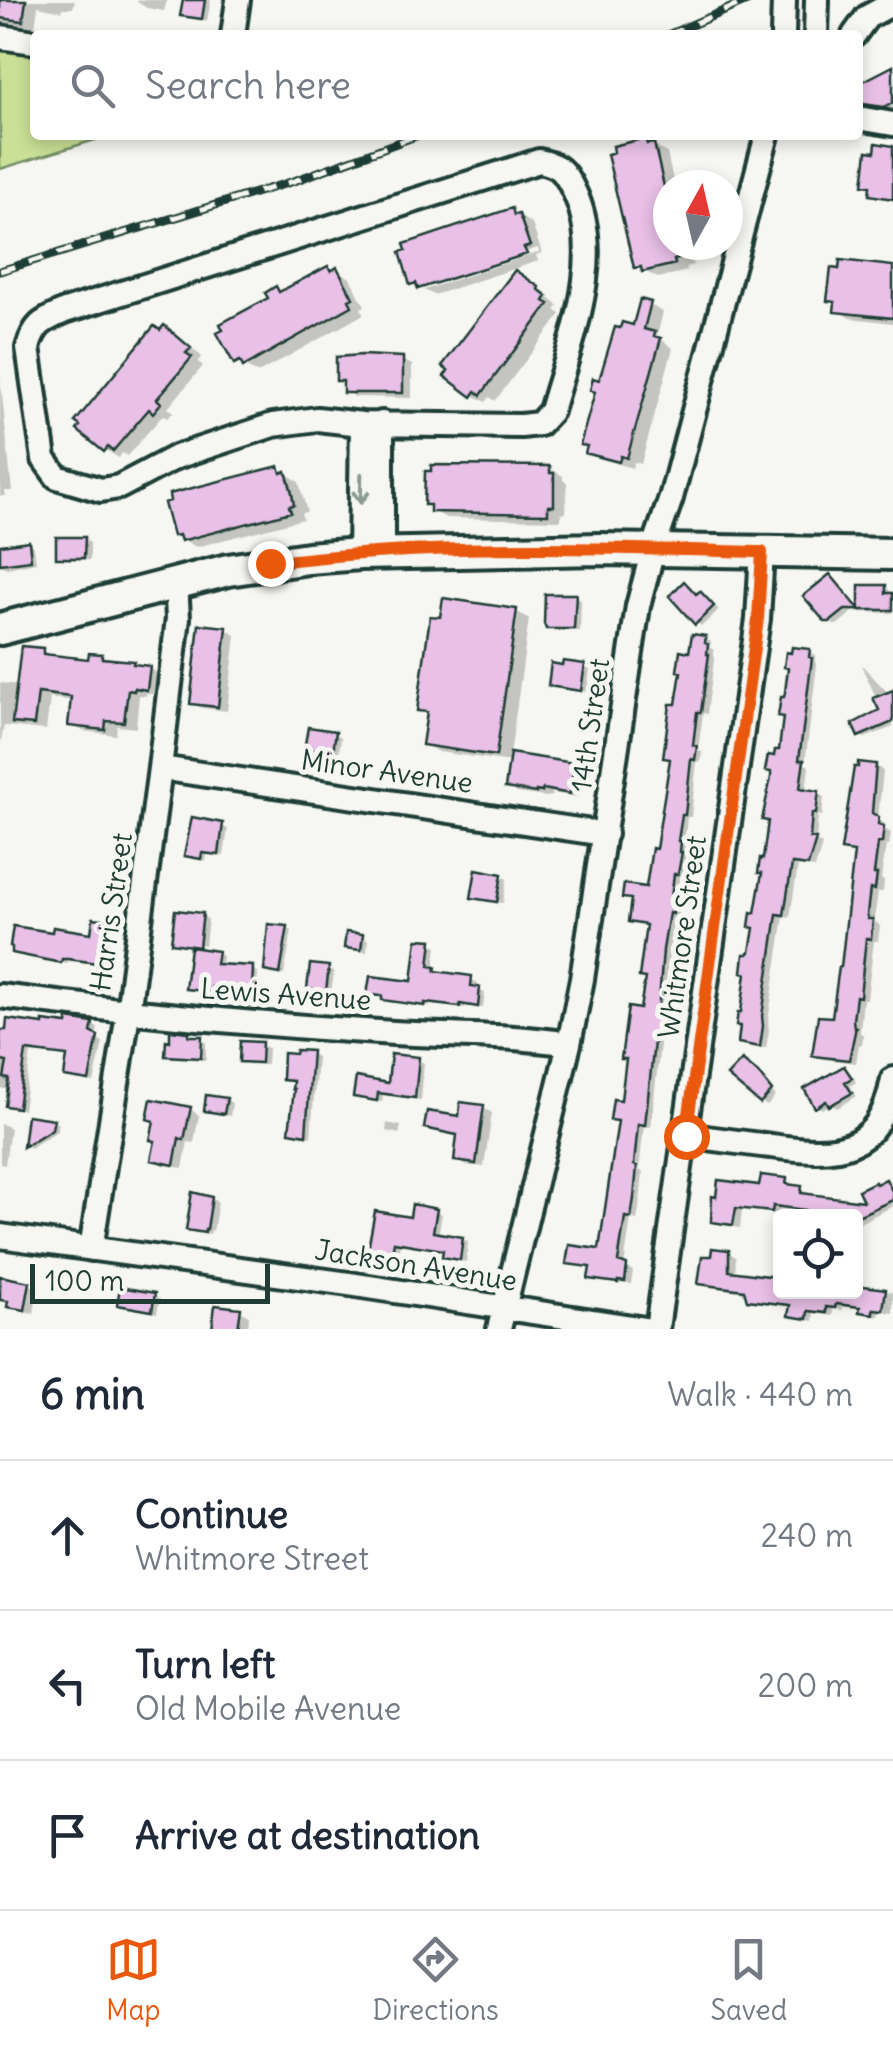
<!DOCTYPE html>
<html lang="en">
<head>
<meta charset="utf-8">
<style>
  body { margin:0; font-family:Delius,sans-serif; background:#f6f6f7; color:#1f2937 }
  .controls { position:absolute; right:30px; bottom:30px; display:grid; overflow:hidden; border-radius:10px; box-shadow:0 5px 15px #0003 }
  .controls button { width:90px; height:90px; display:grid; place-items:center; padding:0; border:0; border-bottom:2px solid #e0e1e3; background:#fff; color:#1f2937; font:50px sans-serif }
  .compass { position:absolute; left:653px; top:170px; width:90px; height:90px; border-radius:50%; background:#fff; box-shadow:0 5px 15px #0003; rotate:8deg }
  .scale { position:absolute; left:30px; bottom:25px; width:240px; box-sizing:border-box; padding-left:10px; border:5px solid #1f3d34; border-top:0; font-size:28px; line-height:35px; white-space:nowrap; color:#1f3d34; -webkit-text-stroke:8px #f6f6f2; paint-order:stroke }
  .stop { position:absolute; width:30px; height:30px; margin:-22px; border:8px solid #ea580c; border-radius:50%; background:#fff }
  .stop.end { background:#ea580c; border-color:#fff; box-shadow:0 2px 10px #0008 }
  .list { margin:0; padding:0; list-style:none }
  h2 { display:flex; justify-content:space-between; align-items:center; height:130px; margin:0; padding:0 40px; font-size:42px }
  h2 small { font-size:32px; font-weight:400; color:#747a83 }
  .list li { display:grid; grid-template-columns:65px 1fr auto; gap:30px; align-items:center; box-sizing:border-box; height:150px; padding:0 40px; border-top:2px solid #e0e1e3 }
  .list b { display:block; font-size:38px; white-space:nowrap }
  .list p { margin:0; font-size:32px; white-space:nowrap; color:#747a83 }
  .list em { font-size:32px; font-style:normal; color:#747a83 }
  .icon { flex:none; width:55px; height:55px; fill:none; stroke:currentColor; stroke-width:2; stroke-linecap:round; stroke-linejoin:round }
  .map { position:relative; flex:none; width:893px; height:1329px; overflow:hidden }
  .search { position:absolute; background:#fff; box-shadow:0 5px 15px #0003; left:30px; right:30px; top:30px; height:110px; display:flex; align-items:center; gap:25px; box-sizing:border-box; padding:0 35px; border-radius:10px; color:#747a83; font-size:38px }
  .sheet { height:580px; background:#fff }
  nav { display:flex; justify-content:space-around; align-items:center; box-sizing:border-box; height:140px; border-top:2px solid #e0e1e3; background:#fff; font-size:28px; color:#747a83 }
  nav a { display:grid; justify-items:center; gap:5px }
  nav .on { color:#ea580c }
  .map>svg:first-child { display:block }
  .green { fill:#c9e096; stroke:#748e65; stroke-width:2.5 }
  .shadow { fill:#0003 }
  .building { fill:#e9c0e7; stroke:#1f3d34; stroke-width:2.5 }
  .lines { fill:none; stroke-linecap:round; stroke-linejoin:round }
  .minor-casing { stroke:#1f3d34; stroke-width:30 }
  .major-casing { stroke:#1f3d34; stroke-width:38 }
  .minor { stroke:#f6f6f2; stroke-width:22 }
  .major { stroke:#f6f6f2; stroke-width:30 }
  .rail-casing { stroke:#1f3d34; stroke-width:9 }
  .rail { stroke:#f6f6f2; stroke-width:5; stroke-dasharray:15; stroke-linecap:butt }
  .oneway { stroke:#8a9a93 }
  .route { stroke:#ea580c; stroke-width:12 }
  .labels { text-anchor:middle; stroke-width:10; stroke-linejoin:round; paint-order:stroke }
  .street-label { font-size:28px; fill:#1f3d34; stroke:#f6f6f2 }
</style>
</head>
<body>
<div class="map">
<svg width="893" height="1329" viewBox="0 0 893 1329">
  <rect width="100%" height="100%" fill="#f6f6f2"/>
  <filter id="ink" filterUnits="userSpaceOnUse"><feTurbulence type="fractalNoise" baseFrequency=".01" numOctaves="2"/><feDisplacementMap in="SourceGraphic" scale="20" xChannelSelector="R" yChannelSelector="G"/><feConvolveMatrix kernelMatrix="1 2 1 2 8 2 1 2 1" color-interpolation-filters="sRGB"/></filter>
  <g filter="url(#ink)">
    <path class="green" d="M0,41L35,49V135L108,136L0,169Z"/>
    <path class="shadow" d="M0,0H75L73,8H62V11L38,6L35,27L0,22Z
      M138,0H167L164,11L147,8L137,2Z
      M185,0H211L207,21L189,18L183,15Z
      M893,67V112L878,109L865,102L858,88Z
      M645,141L667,153L674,185H668V245H688L693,265L686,267L687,271L658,278L636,267Z
      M511,211L532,224L542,253L536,255L538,261L434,295L424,290L539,252L538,248L419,286L421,289L412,283Z
      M328,269L333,272L337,270L350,278L365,306L361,308L364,314L258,373L236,362L276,289L282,293Z
      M893,269V323L850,318L837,310V304L830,300Z
      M529,280L551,296L549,298L559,306L555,310L561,314L495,401L490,397L486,402L473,395Z
      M650,305L663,312L657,336L673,348L641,464L634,462L632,468L601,459L588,452L600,383Z
      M164,329L178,336L202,357L198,362L203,366L168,408L173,412L168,418L163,415L127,456L122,453L119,458L106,450L81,430Z
      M403,360L412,365V398L355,397L346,391V384L338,380Z
      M0,376L12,491H5L6,496H0Z
      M279,468L299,482L307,512L301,513L303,519L196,547L175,535Z
      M549,468L563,476V480L567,483L566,513H561V520L446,518L433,511V507L427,504Z
      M84,539L90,543V560H65L59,557Z
      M28,543L34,547L36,562L7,568L1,565L0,547Z
      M831,577L837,581L861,610L862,588H885L892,592L893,613L853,612L837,625H834L826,620Z
      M684,584L698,596L706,597L719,610L702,626L696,623Z
      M575,597L581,600L580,631H555L548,627Z
      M516,611L529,619L510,755L574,765L583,771L579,797L552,793V796L545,797L517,793L508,787L511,762L438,752L425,744L429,715L420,709Z
      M226,629L236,635L227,711L202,708L193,703Z
      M705,638L711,642L710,648L714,650V660L707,714L703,713L698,750L702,752L701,762L697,761L691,817H687L684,846L687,847L685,857L687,858L684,876L680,875L676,902L680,905L679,915H675L669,954L663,1017L669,1021L667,1036L661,1035L651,1127L644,1126L639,1170L643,1172L640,1202L637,1220L631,1218L624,1266L633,1271L631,1284L597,1281L591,1277L592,1269L575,1266L569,1263L601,1252L620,1123L613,1119L623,1103L647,980L641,976L648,926L631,921V900L625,896L648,889L658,852L672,760L665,756L691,655Z
      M43,651L55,658L91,662L101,657L109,661L149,668L160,675L158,695L146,693V696L139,695L136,728L117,726L116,735L83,731L71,724L73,701L50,698L46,730L4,726L0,747V683L19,685Z
      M809,652L815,655V662L817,664L805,764L809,766L806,792L818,793L824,797L822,816L818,815L816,841L822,845L815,868L798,866L790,917L784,916L768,1021L769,1031L766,1048L747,1046L741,1042L743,1015L781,753Z
      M861,664L893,698V727L865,738L860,736L882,711Z
      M584,667L590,670L587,692L556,688L550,684Z
      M336,734L341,737L339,754L313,752L307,748Z
      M876,766L883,771L878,819L885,824V829L891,833L889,846L886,845L881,879L884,881L883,892H878L874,920L880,926L878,941H874L867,999H863L860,1033L863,1034L862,1045H859L856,1063L822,1059L814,1054L835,1020L857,853L844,848Z
      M222,826L228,829L224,856L207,854L206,861L187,855Z
      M501,876L507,879L503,903L480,900L474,896Z
      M202,916L208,919L205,945L177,941Z
      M109,923L115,926L110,965L68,961L67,964L20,955L14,952L54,935H93Z
      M287,928L292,931L284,975L271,973L266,970Z
      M362,936L368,940L367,952L353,950L347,947Z
      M431,943L437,946L434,969L477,982L476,989L485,993L483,1008L465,1006V1009L430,1004V1007L390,1001L370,994L414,983Z
      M217,953L222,956L221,967L252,969L258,972L257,993L217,988V994L193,990L187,987Z
      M328,969L334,972L331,993L316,991L310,988Z
      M92,1025L98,1028L96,1038L103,1042L94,1083L66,1076L70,1057L31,1053L23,1110L8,1105L10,1090L0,1088L3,1032L45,1026Z
      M189,1035L206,1042V1060L173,1058L167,1055L172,1043Z
      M262,1045L268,1048L267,1065L247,1064L242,1060Z
      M311,1053L317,1057L311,1136L297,1135L291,1131L295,1083L284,1079Z
      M418,1060L424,1063L421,1100L383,1095L382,1102L361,1099L356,1096L390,1086Z
      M749,1066L776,1096L767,1106L761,1102Z
      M844,1069L850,1072L856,1082L850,1086L856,1096L837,1108L831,1104L822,1109L817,1106Z
      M226,1100L232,1103L230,1116L213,1113L207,1110Z
      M483,1108L492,1113L484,1167L465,1165L457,1160L459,1137L436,1132L427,1127L461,1118Z
      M190,1109L199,1115L194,1143L188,1142L183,1168L164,1165L154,1159Z
      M53,1121L58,1124L57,1131L30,1148L26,1145Z
      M0,1123L10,1128L5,1165L0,1164Z
      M387,1123L401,1126L399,1134L386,1131Z
      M786,1180L793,1184L792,1188L808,1193V1196L868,1204L886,1182L893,1186V1206L860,1223L856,1222V1216H808V1212L780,1209L779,1214L742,1210L740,1228L721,1225L714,1221L761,1188Z
      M212,1199L218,1202L213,1231L211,1230L210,1234L189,1228Z
      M436,1211L442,1215L438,1235L462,1239L468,1242L466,1262L450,1259L444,1256L445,1251L400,1243L398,1255L377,1251L371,1248L412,1220Z
      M729,1253L736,1257L735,1275L780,1281V1292H856V1287L893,1292V1313L880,1311L879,1316L869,1315L862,1309L842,1306V1310L833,1309L832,1316L814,1313L813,1321L798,1318L791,1314L792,1307L769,1304L747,1292L708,1287L701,1283Z
      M0,1279L29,1284L38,1289L34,1313L19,1311L10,1305V1303L0,1301Z
      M154,1296L160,1299L157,1313L125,1307L119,1304Z
      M240,1311L249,1316L248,1329H215Z"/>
    <path class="building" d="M0,0H26L23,21L0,18Z
      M183,0H205L202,19L180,16Z
      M893,66V103L884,107L863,104L858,94V84Z
      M646,138L647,144L654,143L668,204V245H678L681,258L674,260L675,264L642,272L641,267L634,268L607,154L614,152L613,146Z
      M876,143L893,146V199L869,195L870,186L863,185L867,151L875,152Z
      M512,208L514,215L519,214L530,246L524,248L527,254L418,289L416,283L410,285L400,252L406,250L404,244Z
      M840,260L893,266V318L834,312L835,302L827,301L831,268L839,269Z
      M328,266L331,271L337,267L353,298L349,300L352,306L243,367L240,361L234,364L217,333L223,330L220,324L268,298L265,293L276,286L279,292Z
      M515,270L539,287L538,289L547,296L544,301L549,304L481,395L476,391L472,397L444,376L448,371L442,366Z
      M640,299L651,302L644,329L655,332L654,336L661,338L627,458L621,456L619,462L585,453L587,446L580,445L595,392L590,390L593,378L599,380L615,327L620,328L622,322L633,325Z
      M164,325L191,348L186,353L192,357L157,399L161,403L153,413L149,409L113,451L108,447L104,452L77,430L80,426L75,422L154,326L160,330Z
      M362,355L403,357V393H343V381H336V357Z
      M431,465L550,466V473H554V506H548V514L430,512V505H424L425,471H431Z
      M279,466L281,473L286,471L292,493L294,505L289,506L291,512L181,541L179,535L173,536L164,503L170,501L169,494Z
      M56,537H85L84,558H56Z
      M29,541L31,560L0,564V545Z
      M830,574L859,609V585H886V593H893V610H845L830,622H825L803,596Z
      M684,581L696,594L700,591L714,606L695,625L669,596Z
      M545,594H576L574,629H546L544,624Z
      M443,598L517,609L496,756L422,745L427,712L417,711L430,616L440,617Z
      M199,624L227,627L218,707L190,704Z
      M692,634L706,636L705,643L708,644L707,654H709L701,712H697L693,745L697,746L695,760L691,759L685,815H682L678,841H681L680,852H682L678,874H674L671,898L675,899L673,914L669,913L663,950L658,1014L664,1015L661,1034L655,1033L645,1125L638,1124L634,1165L637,1166L634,1198L631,1218L625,1217L618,1262L627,1265L625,1282L618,1281V1283L588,1279L590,1267L566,1264L569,1245L599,1249L618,1121L610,1120L613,1099L621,1100L626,1059H621L628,1007L640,1009L645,978L639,977L646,925L628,922L631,899L622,898L624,884L646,887L652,848L656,849L670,759L663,758L670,704H676L681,672L677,671L680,650L689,652Z
      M21,646L43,648V654L88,659L89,653L102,654V658L134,661L133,664L150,666L147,690L135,688L134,691L128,690L124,722L106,721L105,730L68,726L71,697L38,693L34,725L12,723Z
      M792,647L810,649L809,657L812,658L799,760H804L800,788L819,791L816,814L812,813L810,838L816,839L808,866L792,864L784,915L777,914L762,1016L763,1026L760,1047L738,1043L740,1026H736L738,1012H741L746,973L742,972L744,954H748L750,952L754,928L749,927L751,912L755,913L762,873H758L760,858L763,859L768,821L762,820L771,777V772L765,771L768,755L774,756L775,750H779L783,717L778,716L781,697H784L785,692L788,668L784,667L786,652L791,653Z
      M563,661L585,664L581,691L548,686L551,663L562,665Z
      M893,690V722L858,737L852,724L879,710L873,698Z
      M308,727L336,731L333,752L304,750Z
      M510,753L574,763L570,794L543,789L542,792L536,791V793L505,788Z
      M858,762L876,764L872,813L879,817L878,824L884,826L882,843H878L874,874H877L875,890L870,889L867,914L868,919H873L871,939L866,938L860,997L856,996L853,1020L854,1027H856L849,1060L812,1056L818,1016L832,1017L839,967H841L854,852L841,850L854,767H858Z
      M192,817L223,823L219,855L202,853L201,859L184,856Z
      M476,869L502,874L497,902L471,898Z
      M175,910L203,913L199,947L171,943Z
      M93,918L110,920L105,964L68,959H62L61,963L12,953V947L10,946L13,926L52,932L53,927L91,933Z
      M268,924L288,926L280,974L264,971Z
      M346,932L363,934L361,950L344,948Z
      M417,939L432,940L429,966L436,967L435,971L472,976L471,986L480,987L478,1007L460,1004V1007L425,1003V1006L382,1000V996L367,995L370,976L412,981Z
      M190,947L218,951L216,964L253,966L252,991L212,987L211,992L185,989Z
      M310,964L329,966L326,992L307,989Z
      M7,1019L43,1024V1021L67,1024L68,1019L93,1023L91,1032L98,1036L89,1081L64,1077L67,1056L26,1051L18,1108L5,1106L9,1079L4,1078L7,1062L1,1061L0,1030H6Z
      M170,1030L189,1032V1036H202L201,1058L165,1056L166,1040L170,1041Z
      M240,1041L262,1042L261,1063L239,1062Z
      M296,1050L312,1051L306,1135L289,1132L294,1089H292L293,1081L282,1080L283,1053L295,1054Z
      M391,1054L419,1057L415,1098L378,1093L377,1101L353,1097L356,1077L388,1083Z
      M742,1060L758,1073L772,1091L760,1104L727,1076Z
      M844,1066L852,1078L845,1082L852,1093L829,1106L826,1101L815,1108L804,1089Z
      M206,1095L227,1098L224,1114L204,1111Z
      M151,1099L191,1107L184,1140L179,1138L174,1165L151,1160L155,1141L150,1140L154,1121L147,1119Z
      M460,1102L484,1105L476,1164L454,1161L457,1135L424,1128L427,1111L459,1116Z
      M27,1115L54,1119L52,1129L23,1147Z
      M761,1175L787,1178L786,1184L802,1186L801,1193L863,1201L858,1190L875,1182L876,1184L886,1179L893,1193V1200L858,1216H805L806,1210L773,1206L772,1212L736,1208L733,1225L711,1222L712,1196L716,1197L718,1180L759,1185Z
      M192,1192L212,1197L207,1229H205V1233L186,1230Z
      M412,1204L437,1209L433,1232L463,1237L460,1260L442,1257L443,1250L394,1242L392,1253L368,1249L375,1211L410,1217Z
      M712,1248L729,1250V1271L776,1277L780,1280V1292H856V1285L886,1289L883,1310L873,1309V1314L859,1312L860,1307L836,1304L835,1308L826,1307V1313L808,1311L807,1319L788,1316L790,1305L747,1300L744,1290L698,1284L702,1256H711Z
      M0,1276L30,1282L25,1310L7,1307L8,1301L0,1300Z
      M120,1287L155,1293L152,1311L117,1305Z
      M215,1305L241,1308L238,1329H212Z"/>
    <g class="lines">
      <g class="minor-casing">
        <path id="minor" d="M233,35L238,0
          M783,35L784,0
          M816,35L817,0
          M854,35L867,17L893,3
          M0,37L35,42
          M858,118L893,124
          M539,161C559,165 564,170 573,189C607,256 570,343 551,411L539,424L521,426L362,424L317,419L273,425L176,457L119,487L101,490L57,477L44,459L28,348C35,323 43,321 65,311Z
          M382,553V423
          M360,554L362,424
          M160,768L605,834
          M0,996C131,1013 262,1025 394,1033C452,1036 511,1035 569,1044
          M686,1135C714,1139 742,1143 771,1146C836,1155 879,1155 893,1079
          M0,1236L349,1284L645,1329
          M91,1249L128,1013L160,768L178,618L176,582
          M499,1329L569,1044L582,979L638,606L653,550L671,498L767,135
          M657,1329L758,619L762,552"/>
      </g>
      <g class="major-casing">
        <path id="major" d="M0,629L228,570L308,558L360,554L599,549L893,554"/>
      </g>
      <use href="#minor" class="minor"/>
      <use href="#major" class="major"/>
      <g class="rail-casing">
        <path id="rail" d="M668,35L749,0
          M0,271L294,181L418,135"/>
      </g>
      <use href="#rail" class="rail"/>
    </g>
    <defs><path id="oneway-shaft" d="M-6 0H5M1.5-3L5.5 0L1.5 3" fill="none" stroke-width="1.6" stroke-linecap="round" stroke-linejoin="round" transform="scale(2.5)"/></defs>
    <use class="oneway" href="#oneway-shaft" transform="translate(361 489) rotate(91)"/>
  </g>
  <g class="lines" filter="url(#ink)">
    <path class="route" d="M270,563C433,542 599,548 762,552L758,619L686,1136"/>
  </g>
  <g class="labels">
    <g class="street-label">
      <text transform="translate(590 725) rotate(-82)" y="10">14th Street</text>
      <text transform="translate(387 771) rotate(8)" y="10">Minor Avenue</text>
      <text transform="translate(111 912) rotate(-82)" y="10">Harris Street</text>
      <text transform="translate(682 937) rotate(-82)" y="10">Whitmore Street</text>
      <text transform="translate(286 994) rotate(4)" y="10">Lewis Avenue</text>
      <text transform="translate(416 1265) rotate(9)" y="10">Jackson Avenue</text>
    </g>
  </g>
</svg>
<div class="controls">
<button><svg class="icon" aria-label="locate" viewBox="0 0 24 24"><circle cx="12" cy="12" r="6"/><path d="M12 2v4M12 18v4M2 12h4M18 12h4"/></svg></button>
</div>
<svg class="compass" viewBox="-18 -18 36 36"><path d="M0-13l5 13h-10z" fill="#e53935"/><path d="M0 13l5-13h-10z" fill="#747a83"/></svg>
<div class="scale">100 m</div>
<div class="stop" style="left:686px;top:1136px"></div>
<div class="stop end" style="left:270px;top:563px"></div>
<div class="search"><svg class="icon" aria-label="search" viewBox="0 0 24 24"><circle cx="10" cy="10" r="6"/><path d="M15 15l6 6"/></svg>Search here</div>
</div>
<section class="sheet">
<h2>6 min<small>Walk · 440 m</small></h2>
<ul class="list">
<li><svg class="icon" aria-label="ahead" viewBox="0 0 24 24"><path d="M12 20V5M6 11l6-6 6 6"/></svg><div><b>Continue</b><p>Whitmore Street</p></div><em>240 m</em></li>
<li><svg class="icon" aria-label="left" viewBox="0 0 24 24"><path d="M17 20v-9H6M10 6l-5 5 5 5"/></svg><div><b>Turn left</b><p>Old Mobile Avenue</p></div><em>200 m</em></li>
<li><svg class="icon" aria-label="arrive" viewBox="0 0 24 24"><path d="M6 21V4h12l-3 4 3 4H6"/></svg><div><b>Arrive at destination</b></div></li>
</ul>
</section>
<nav>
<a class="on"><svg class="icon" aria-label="map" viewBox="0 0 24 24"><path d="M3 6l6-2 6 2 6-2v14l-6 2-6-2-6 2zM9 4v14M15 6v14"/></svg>Map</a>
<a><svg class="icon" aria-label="directions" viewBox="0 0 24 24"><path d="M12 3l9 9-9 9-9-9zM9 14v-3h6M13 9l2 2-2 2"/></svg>Directions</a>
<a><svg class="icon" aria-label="saved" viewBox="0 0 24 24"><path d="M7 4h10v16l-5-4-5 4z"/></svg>Saved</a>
</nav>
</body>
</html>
